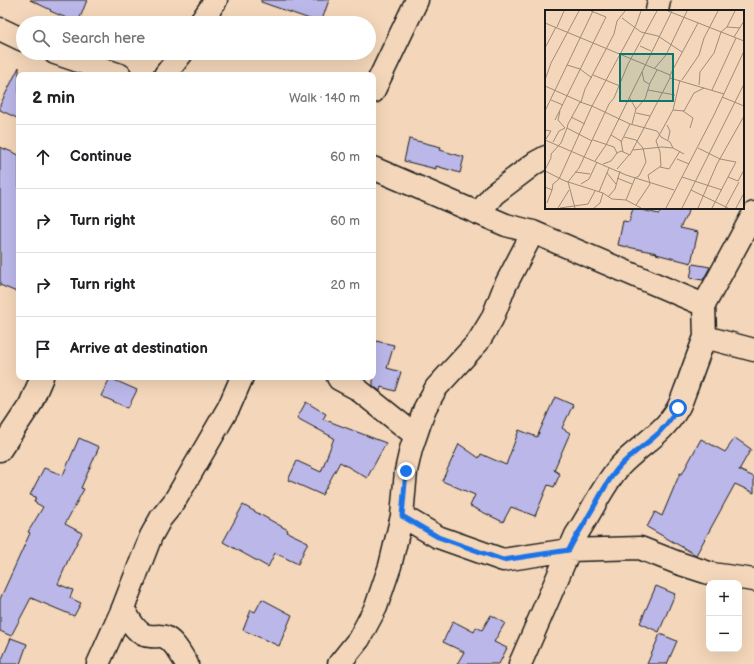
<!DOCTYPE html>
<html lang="en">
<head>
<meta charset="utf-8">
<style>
  body { margin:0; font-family:"Balsamiq Sans",sans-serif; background:#f2f2f2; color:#202124 }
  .controls { position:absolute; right:12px; bottom:12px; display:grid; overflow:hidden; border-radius:8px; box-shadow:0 4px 16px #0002 }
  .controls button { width:36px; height:36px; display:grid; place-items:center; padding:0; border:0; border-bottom:1px solid #e0e0e0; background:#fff; color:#202124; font:20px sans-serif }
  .stop { position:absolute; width:12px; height:12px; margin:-9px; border:3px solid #1a73e8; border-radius:50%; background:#fff }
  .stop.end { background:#1a73e8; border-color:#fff; box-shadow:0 1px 4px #0008 }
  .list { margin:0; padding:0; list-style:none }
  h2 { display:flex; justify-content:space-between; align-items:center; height:52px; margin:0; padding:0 16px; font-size:17px }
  h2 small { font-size:13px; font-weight:400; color:#757577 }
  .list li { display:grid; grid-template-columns:26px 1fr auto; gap:12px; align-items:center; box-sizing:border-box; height:64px; padding:0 16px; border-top:1px solid #e0e0e0 }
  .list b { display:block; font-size:15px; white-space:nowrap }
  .list em { font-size:13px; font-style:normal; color:#757577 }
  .icon { flex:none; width:22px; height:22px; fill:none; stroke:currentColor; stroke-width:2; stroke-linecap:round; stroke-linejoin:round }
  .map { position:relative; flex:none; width:754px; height:664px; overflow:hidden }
  .search { position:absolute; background:#fff; box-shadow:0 4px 16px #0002; left:16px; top:16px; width:360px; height:44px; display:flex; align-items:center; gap:10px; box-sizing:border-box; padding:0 14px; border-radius:22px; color:#757577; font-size:15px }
  .panel { position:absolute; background:#fff; box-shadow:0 4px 16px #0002; left:16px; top:72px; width:360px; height:308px; border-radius:8px }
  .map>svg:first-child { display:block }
  .building { fill:#bbb7e9; stroke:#1c1c1c }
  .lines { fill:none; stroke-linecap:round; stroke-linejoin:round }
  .minor-casing { stroke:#1c1c1c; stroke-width:25 }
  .minor { stroke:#f4d7ba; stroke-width:22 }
  .route { stroke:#1a73e8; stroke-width:5 }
  .inset-road { fill:none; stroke:#9e8c7b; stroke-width:1 }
  .view { fill:#0f766e; fill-opacity:0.15; stroke:#0f766e; stroke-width:2 }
  .inset-edge { fill:none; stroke:#1c1c1c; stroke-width:2 }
</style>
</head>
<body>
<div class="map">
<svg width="754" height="664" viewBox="0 0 754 664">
  <rect width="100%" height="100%" fill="#f4d7ba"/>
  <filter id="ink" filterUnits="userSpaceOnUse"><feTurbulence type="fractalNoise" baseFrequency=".025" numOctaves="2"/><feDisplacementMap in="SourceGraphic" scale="8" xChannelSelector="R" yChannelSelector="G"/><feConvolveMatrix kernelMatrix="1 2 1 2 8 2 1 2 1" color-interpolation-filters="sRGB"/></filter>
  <g filter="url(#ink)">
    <path class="building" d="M30,0H87L78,23L50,11L51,10Z
      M261,0H329L321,23L261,2Z
      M19,67V119L0,110V105Z
      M409,139L441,147L440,150L464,157L460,173L436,166V169L404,161Z
      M0,147L19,155V293L0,285Z
      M633,208L659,214L662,208H690L680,228L698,232L691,263L656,254L657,253L618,245L623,221L629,222Z
      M693,264L710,267L703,280L690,278Z
      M376,341L394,345L387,368L401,372L395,391L381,387L380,391L373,386V352Z
      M110,378L137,390L128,408L101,396Z
      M555,397L573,405L562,428L570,433L554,470L560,474L554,487L548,485L535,516L511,507L503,522L470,506L475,495L442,481L459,444L479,458L481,454L506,465L519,430L537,437Z
      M306,402L326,414L323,419L386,443L367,478L340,462L322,495L288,480L297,461L321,472L334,438L297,418Z
      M79,438L99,447L81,488L84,489L65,524L82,533L69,558L58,584L73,590L70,598L81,603L74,616L31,598L11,636L0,631V599L30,533L28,532L43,507L34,502L36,497L30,495L44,468L63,475Z
      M735,438L751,449L739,470L754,477V493L735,484L696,555L647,527L655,512L662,516L680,473L682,474L701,439L725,452Z
      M243,505L288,530L287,532L308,542L298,564L275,553L268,567L223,542Z
      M656,586L675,594L659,632L640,623Z
      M262,599L292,615L279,646L243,630L251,610L255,612Z
      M491,615L505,623L494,642L507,648L499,664H457L464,652L443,642L453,621L474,632L476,627L482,630Z
      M660,634L677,641L667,664H647Z
      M11,638L27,644L20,664H0Z"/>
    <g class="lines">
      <g class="minor-casing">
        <path id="minor" d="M657,11L659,0
          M200,23L216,0
          M0,29L23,40
          M55,53L120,75
          M165,75L182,53
          M373,92L417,0
          M373,168L506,225L533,232L704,305L705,337L754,350
          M479,213L494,194L535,163L546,157
          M704,305L754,213
          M338,377L339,379L356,388L415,435
          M0,450L30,405L42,377
          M402,516L438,537L503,560L569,550L640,548L678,563L712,574L754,580
          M123,608C129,618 136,636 150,636C155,637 160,635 165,637C175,642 181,655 187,664
          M98,664L123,608L151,536L161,518L174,502L229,407L242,377
          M339,664L359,639L376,607L390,566L402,516L406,471L411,449L425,408L436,388L478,342L492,319L505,286L533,232
          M520,664L576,535C591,513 603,485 620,466C639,446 664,433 678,408C682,401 684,393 687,386C693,369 699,353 705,337"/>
      </g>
      <use href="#minor" class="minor"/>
    </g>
  </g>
  <g class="lines" filter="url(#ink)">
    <path class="route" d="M406,471L402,516L438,537L503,560L569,550C575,537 583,527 589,515C599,499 607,480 620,466C630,455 642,447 653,438C663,430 671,419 678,408"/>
  </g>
  <g transform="translate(545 10)">
    <rect width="199" height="199" fill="#f4d7ba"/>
    <path class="inset-road" d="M123,1L199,31M77,8L96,22L113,26L137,42M0,13L125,65V68L179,84M12,17L19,1M182,17L190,1M189,27L199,11M95,36L106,41M0,38L11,17M22,55L35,59L47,68M109,59L121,45L142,1M97,62L99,71L104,74M48,65L75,76M125,65L153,13M0,70L6,53L34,1M137,70L154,45L159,28L173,1M154,75L155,62L169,43L176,22L182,17L195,18M0,76L36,92L40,79L69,24L72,11L80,1M103,80L130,85M167,80L191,28M84,87L91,99M177,87L199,96M6,90L18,95M128,100L139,101L149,83L159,78M0,101L48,1M138,101L148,108L145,118M91,103L105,106M26,107L40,114M10,110L61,7L46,1M87,114L91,99L100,89L105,73L112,60M122,115L125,121L123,130M0,120L6,121L1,129M66,125L76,131L78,142M79,127L91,130L98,138L101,152L94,166L90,168L81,190M0,130L81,165L129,180M48,130L69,137L72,143L66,151L58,154M47,131L22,118L23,114L35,92L47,96L91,15L96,1M8,132L14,121L20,118L13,110L15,101M76,132L85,114M153,138L175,149L191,152L183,167L193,171L199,160M88,140L117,137L128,138L139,144M72,143L76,141L85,145L87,141L125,68M132,149L144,154M50,151L61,135L127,1M115,157L124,159L135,141M72,159L84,145M0,160L6,148V144L16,133L22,118M0,161L20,171L58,183L67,189L81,190L96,198M30,162L45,164M62,163L71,174M137,167L177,180M72,168L87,174M36,174L44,169L52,152M0,177L7,180L8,174L14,169L47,96L85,114L112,121L116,127L125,132L128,138M54,182L64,158M63,187L70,179L75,161M2,193L7,180M91,195L105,174L103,165L116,156L115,142L111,131L128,100L135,70M13,198L24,180M15,198L43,194L50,181M30,198L23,172L34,158L64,94L69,88L83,54L112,1M49,198L55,193L58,183M121,198L169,105L199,41M137,198L146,180M153,198L172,154L199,106M167,198L183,167M180,198L194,172M183,198L146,180L199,74M191,198L199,183"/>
    <path class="view" d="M75,44H128V91H75Z"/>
    <rect width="199" height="199" class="inset-edge"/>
  </g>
</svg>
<div class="controls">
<button>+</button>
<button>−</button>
</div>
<div class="stop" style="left:678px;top:408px"></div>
<div class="stop end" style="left:406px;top:471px"></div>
<div class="search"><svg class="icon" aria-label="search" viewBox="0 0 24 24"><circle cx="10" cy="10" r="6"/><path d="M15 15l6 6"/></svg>Search here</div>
<section class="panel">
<h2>2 min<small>Walk · 140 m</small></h2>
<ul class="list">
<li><svg class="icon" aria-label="ahead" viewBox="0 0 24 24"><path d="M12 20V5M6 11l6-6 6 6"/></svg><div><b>Continue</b></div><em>60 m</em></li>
<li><svg class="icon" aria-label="right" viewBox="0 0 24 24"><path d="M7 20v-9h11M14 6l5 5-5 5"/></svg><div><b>Turn right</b></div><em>60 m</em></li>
<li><svg class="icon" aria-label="right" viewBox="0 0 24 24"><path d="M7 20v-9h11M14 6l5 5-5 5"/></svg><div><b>Turn right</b></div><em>20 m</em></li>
<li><svg class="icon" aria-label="arrive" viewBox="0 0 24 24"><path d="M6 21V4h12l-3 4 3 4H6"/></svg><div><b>Arrive at destination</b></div></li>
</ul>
</section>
</div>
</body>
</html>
